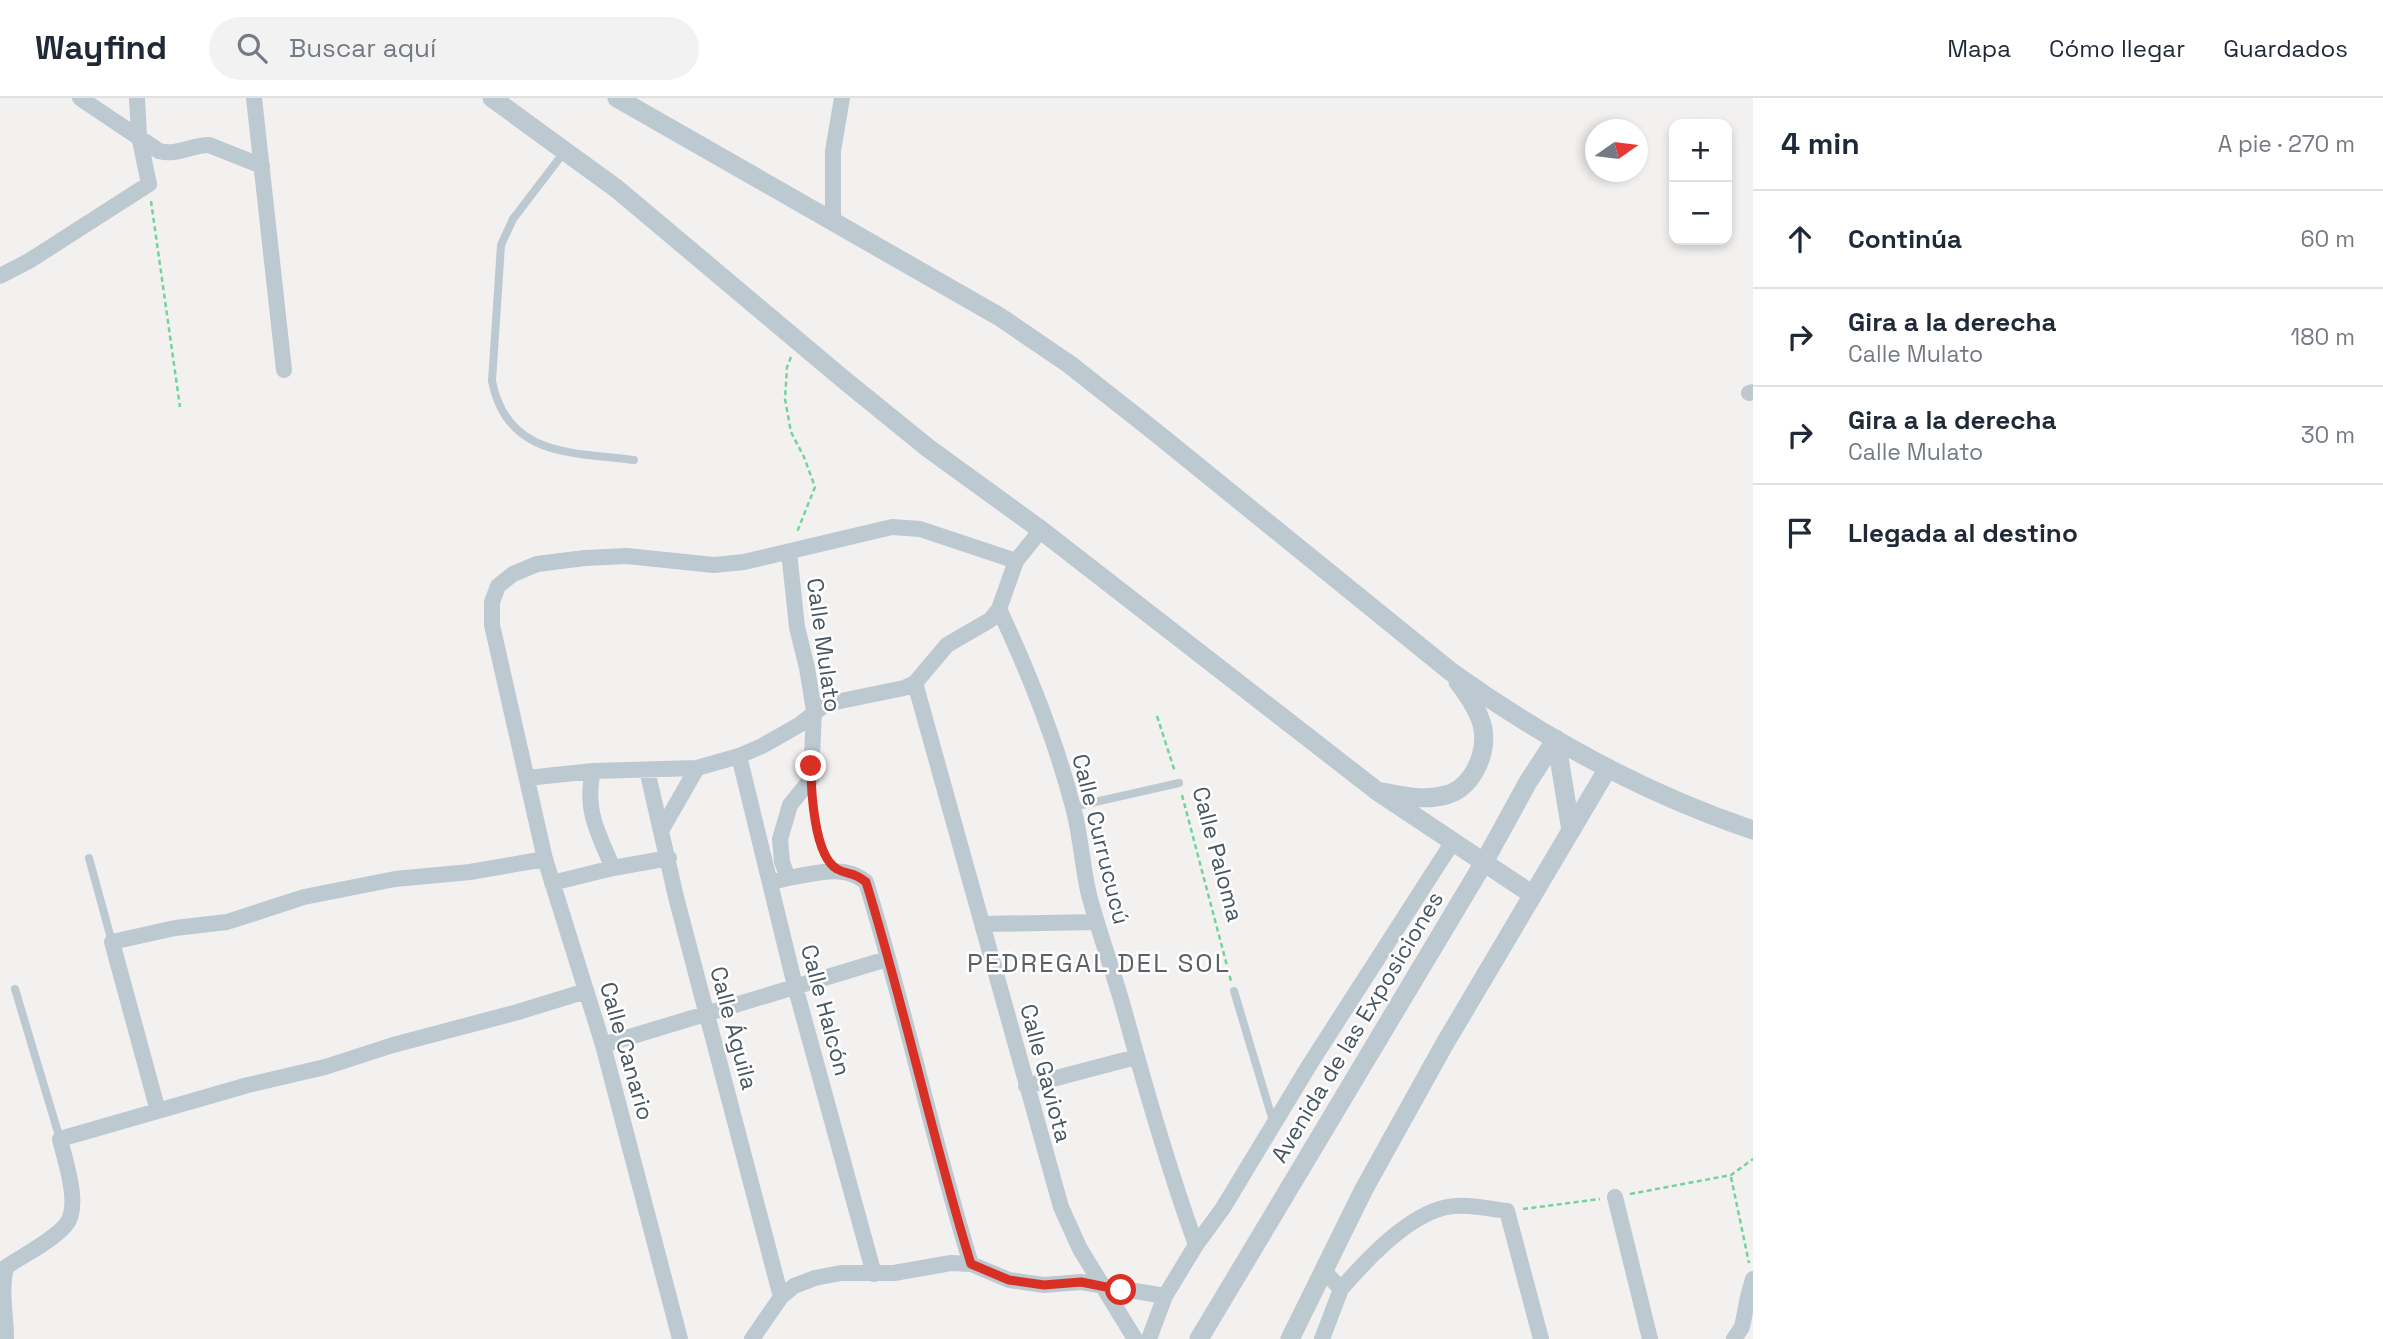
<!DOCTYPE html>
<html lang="es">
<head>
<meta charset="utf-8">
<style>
  body { margin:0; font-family:"Space Grotesk",sans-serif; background:#f2f2f3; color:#1f2937 }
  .controls { position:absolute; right:21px; top:21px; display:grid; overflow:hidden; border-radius:14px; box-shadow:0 4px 10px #0003 }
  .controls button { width:63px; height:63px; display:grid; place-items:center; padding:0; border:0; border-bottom:2px solid #e0e1e3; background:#fff; color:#1f2937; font:35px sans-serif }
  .compass { position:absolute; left:1585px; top:21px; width:63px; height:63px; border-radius:50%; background:#fff; box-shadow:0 4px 10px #0003; rotate:76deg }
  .stop { position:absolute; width:21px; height:21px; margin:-16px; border:5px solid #d93025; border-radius:50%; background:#fff }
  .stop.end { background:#d93025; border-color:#fff; box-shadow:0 2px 7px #0008 }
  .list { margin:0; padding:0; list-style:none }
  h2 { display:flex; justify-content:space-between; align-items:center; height:91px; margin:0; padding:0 28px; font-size:30px }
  h2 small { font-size:23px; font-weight:400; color:#747a83 }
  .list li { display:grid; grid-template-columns:46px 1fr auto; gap:21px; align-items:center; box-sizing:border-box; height:98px; padding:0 28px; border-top:2px solid #e0e1e3 }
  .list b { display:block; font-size:26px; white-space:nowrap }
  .list p { margin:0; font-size:23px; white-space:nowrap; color:#747a83 }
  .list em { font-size:23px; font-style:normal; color:#747a83 }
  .icon { flex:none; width:38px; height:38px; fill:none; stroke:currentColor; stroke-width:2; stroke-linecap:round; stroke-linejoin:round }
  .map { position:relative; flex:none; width:1753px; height:1241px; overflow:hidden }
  header { display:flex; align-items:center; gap:42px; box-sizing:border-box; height:98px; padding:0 35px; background:#fff; border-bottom:2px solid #e0e1e3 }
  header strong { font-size:33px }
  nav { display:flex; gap:38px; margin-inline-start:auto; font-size:24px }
  .search { width:490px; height:63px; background:#f2f2f3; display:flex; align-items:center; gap:18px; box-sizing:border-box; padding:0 24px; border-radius:38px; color:#747a83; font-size:26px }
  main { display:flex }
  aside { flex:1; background:#fff }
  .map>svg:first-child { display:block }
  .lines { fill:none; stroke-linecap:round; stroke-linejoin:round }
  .path { stroke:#72d39b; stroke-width:2.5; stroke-dasharray:5 3.5; stroke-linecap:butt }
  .service { stroke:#bdc9d0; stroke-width:8 }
  .minor { stroke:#bdc9d0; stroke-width:16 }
  .tertiary { stroke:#bdc9d0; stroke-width:19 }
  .route { stroke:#d93025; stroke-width:9 }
  .labels { text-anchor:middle; stroke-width:5; stroke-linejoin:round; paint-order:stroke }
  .street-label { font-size:23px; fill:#47565f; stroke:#fff }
  .quarter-label { font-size:26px; letter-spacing:2px; fill:#5c6166; stroke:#fff }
</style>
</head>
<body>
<header>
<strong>Wayfind</strong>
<div class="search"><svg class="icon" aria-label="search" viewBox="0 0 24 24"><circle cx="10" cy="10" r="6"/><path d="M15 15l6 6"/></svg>Buscar aquí</div>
<nav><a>Mapa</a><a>Cómo llegar</a><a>Guardados</a></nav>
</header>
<main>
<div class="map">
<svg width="1753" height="1241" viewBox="0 0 1753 1241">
  <rect width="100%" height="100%" fill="#f3f0f0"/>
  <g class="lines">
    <path class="path" d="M151,103L180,309
      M791,259L787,269L785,301L791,334L804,359L815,389L797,434
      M1157,618L1175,674
      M1182,697L1231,883
      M814,702L821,750L825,757
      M1731,1079L1749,1165
      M1630,1096L1731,1077L1753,1061
      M1523,1111L1600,1101"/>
    <path class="service" d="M565,53L513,121L501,147L492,283C507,359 572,354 634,362
      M1073,709L1179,685
      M89,760L112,844
      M15,891L60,1041
      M1234,893L1273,1023"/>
    <path class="minor" d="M80,0L159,53C177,58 191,47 209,47L262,68
      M254,0L284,272
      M833,124V53L842,0
      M0,178L29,163L149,86L139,38L137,0
      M1749,295L1753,294
      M999,511C1029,575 1055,640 1073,709C1081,738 1082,768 1089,797C1100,838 1115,878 1126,919C1147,996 1169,1072 1196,1147
      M915,585L1061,1109L1080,1151L1135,1241
      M739,658L795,888L874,1176
      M647,672L676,799L781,1199
      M593,673C584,712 598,735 613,770
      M527,680L593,673L697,670L739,658L762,648L799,627L826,606L904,590L915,585L947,547L990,522L999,511L1016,463L1041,432
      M662,731L697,670
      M788,780C815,776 843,765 866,784C905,910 932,1040 971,1166
      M780,782L788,780L782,764L780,741L790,707L811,681L814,613L807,570L797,529L789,454
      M552,785L613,770L669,760
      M982,826L1097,824
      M603,947L887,861
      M1026,988L1136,959
      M158,1013L112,844L175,830L227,824L304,799L395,781L470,774L545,761
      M1615,1099L1650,1241
      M1341,1191C1367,1161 1408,1117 1447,1109C1465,1105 1489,1111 1507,1113L1541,1241
      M1751,1208L1748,1199L1753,1181
      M6,1241C6,1216 0,1193 6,1169C25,1156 49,1145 65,1128C82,1110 65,1063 60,1041L248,987L325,969L393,947L518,914L586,893
      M680,1241L603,947L545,761L492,527V504L498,488L513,476L537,466L585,460L627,458L714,467L744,464L892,429L920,431L1016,463
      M752,1241L781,1199L794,1188L815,1180L841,1175H894L951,1165L971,1166L1009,1182L1044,1187L1081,1184L1165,1198
      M1149,1241L1165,1198L1196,1147L1223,1110L1310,966L1452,745
      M1322,1241L1341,1191L1324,1173
      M1734,1241L1742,1229L1748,1199"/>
    <path class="tertiary" d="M492,0L617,91L843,281L928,350L1041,432L1377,693L1533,797
      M617,0L1000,219L1069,266L1154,333L1450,573C1542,639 1646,696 1753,732
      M1556,641L1571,733
      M1382,694C1403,698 1425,703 1446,697C1472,690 1487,657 1483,631C1480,614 1468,597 1458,584
      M1199,1241L1483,766L1528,684L1556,641
      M1290,1241L1364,1091L1444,947L1608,670"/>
  </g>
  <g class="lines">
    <path class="route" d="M811,668C811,692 814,758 837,771C847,777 853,773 866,784C905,910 932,1040 971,1166L1009,1182L1044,1187L1081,1184L1121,1192"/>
  </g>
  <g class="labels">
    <g class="street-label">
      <text transform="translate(824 547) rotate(82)" y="8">Calle Mulato</text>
      <text transform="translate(1101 741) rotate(76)" y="8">Calle Currucucú</text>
      <text transform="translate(1218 756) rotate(75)" y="8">Calle Paloma</text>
      <text transform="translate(826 912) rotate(75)" y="8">Calle Halcón</text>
      <text transform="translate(1357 929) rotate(-59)" y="8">Avenida de las Exposiciones</text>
      <text transform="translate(734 930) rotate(75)" y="8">Calle Águila</text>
      <text transform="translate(627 953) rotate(74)" y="8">Calle Canario</text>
      <text transform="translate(1046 975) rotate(75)" y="8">Calle Gaviota</text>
    </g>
    <g class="quarter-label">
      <text x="1099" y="874">PEDREGAL DEL SOL</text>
    </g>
  </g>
</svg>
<div class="controls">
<button>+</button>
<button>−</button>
</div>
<svg class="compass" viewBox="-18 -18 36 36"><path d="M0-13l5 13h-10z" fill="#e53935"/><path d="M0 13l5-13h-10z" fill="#747a83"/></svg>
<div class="stop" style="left:1121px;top:1192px"></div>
<div class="stop end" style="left:811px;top:668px"></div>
</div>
<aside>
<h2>4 min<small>A pie · 270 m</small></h2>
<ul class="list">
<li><svg class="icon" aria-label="ahead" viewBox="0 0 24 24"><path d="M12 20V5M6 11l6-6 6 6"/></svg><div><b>Continúa</b></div><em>60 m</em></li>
<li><svg class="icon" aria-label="right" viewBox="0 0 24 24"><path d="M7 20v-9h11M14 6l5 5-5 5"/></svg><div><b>Gira a la derecha</b><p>Calle Mulato</p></div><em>180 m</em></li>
<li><svg class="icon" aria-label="right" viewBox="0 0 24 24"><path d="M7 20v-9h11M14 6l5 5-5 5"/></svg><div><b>Gira a la derecha</b><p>Calle Mulato</p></div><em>30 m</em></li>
<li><svg class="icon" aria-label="arrive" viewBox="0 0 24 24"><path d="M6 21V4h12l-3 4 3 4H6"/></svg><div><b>Llegada al destino</b></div></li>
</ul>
</aside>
</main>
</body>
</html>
